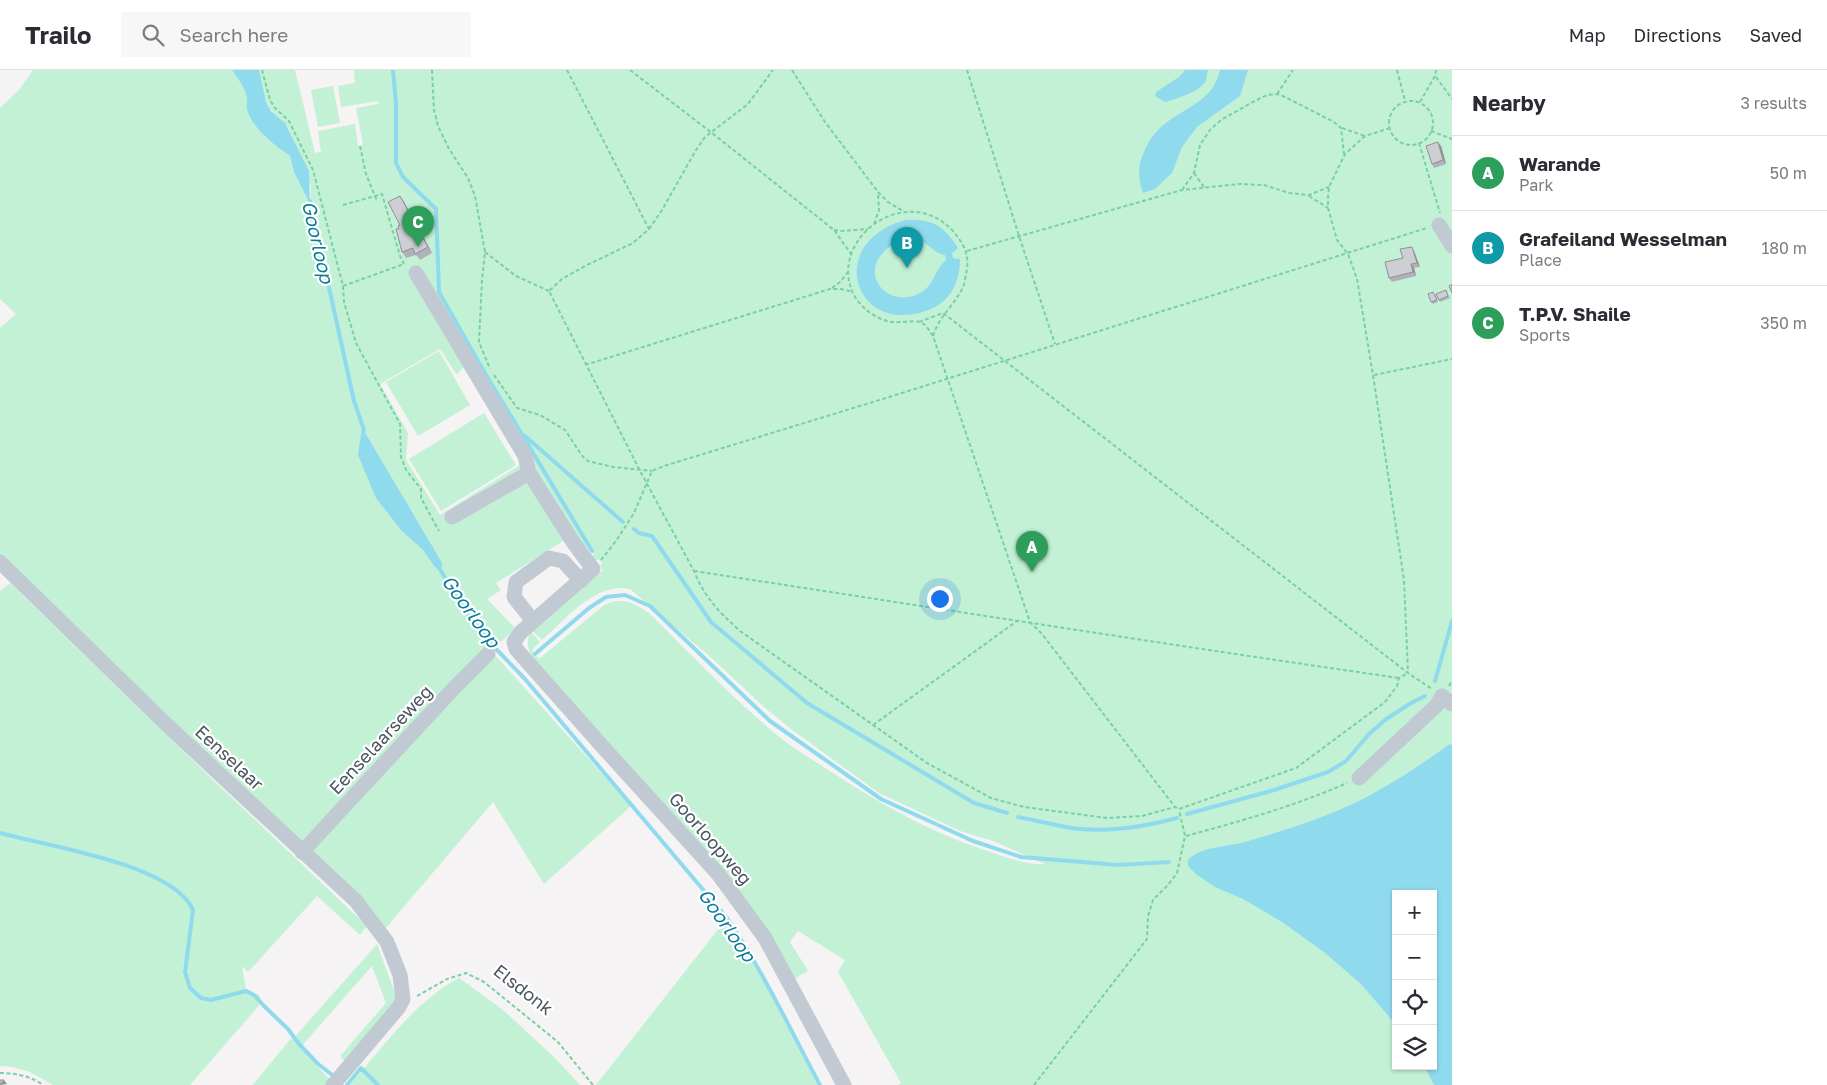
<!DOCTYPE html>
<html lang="en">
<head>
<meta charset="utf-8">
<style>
  body { margin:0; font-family:"Golos Text",sans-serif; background:#f7f7f7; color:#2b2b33 }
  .controls { position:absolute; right:15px; bottom:15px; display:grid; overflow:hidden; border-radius:0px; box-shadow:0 1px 4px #0004 }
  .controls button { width:45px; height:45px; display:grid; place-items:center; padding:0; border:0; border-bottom:1px solid #e1e1e2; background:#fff; color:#2b2b33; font:25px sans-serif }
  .you { position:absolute; left:939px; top:528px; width:18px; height:18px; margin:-12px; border:4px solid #fff; border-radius:50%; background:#1a73e8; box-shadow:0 0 0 8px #1a73e833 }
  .badge { display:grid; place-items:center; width:32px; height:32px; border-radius:50%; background:#1a73e8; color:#fff; font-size:16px; font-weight:700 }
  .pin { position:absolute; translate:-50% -41px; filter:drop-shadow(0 1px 2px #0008) }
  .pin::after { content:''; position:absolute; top:26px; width:18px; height:15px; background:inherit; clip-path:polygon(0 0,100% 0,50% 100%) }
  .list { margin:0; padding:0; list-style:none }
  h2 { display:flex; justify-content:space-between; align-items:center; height:65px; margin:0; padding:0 20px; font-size:21px }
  h2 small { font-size:16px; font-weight:400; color:#7c7c81 }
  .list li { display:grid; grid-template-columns:32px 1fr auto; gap:15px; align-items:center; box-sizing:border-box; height:75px; padding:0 20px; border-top:1px solid #e1e1e2 }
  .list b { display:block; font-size:19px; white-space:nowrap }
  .list p { margin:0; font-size:16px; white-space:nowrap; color:#7c7c81 }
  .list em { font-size:16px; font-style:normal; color:#7c7c81 }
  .icon { flex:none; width:28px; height:28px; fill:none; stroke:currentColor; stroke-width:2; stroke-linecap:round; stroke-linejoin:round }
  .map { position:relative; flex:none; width:1452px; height:1015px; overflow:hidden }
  header { display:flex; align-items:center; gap:30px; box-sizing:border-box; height:70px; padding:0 25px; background:#fff; border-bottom:1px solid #e1e1e2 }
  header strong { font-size:24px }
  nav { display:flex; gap:28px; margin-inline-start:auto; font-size:18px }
  .search { width:350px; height:45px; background:#f7f7f7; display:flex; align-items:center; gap:12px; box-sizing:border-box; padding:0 18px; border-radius:0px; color:#7c7c81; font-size:19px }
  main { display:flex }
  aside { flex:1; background:#fff }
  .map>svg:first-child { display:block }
  .green { fill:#c3f1d5; fill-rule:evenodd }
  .water { fill:#90daee; fill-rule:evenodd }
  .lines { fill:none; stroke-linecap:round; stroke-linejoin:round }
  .stream { stroke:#90daee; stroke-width:4 }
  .path { stroke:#7ad0a6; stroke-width:2; stroke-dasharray:4 2.5; stroke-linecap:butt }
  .minor { stroke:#c1cad2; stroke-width:15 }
  .wall { fill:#b0b2b7 }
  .shaded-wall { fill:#909195 }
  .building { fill:#cdcfd5; stroke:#909195 }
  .labels { text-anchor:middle; stroke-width:4.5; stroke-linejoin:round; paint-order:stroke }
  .street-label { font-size:18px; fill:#4a5661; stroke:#fff }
  .water-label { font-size:19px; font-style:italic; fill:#0c7c9b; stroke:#fff }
</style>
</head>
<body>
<header>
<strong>Trailo</strong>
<div class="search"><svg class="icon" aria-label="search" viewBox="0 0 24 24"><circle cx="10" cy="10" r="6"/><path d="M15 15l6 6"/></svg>Search here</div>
<nav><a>Map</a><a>Directions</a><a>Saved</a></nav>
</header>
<main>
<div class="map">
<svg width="1452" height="1015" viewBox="0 0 1452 1015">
  <rect width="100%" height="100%" fill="#f5f3f3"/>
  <path class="green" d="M33,0H232C238,9 245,17 247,28C247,32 246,36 247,40C253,59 274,76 290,86L294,102L310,133L311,118L289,60C285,52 278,48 273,42C263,32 261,13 259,0H295L315,83L321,82L318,61L355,54L358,76L363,75L356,38L378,34V31L341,37L338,16L355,13L354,0H1452V1015H898L901,1013L838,902L845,890L798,861L790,872L808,901L794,909L533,589C528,580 525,571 531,562L540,572L532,580L537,587L540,588L603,536C620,526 633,532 649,543C689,583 729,624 772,661C789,676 809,687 828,700C875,730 923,759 976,777C997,784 1023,795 1045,794L993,771L960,761L879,723L791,659L765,638L715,591L630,519C596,511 565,550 542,570L532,561L603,500L600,496L602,493L598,489L595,491L590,488L594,484L582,473L463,297L457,305L440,279L380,314L408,363L406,390L440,445L523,393L568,468L496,513L501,520L487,529L516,559L491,580L302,771L295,770L0,485V258L16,244L0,229V38L19,20ZM363,358L441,493V500C433,495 430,487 423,480C414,470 403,463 396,451ZM1396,824H1433V996H1396Z
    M333,16L340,53L318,57L311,20Z
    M439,281L470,335L418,366L386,312Z
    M484,343L516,395L441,441L409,389Z
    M10,513L210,707L367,856L360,865L317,826L248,902L242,896L246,919L259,925L262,932L190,1015H53L30,1002L13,997L0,996V521Z
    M495,585L631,736L544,814L493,732L385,859L312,782L314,772Z
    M727,848C763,901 790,959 820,1015H596Z
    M377,874L399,934L349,996L340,986L386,933L372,896L300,978L334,1014L333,1015H253L291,968L292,970Z
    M459,908L502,939L555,988L580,1015H350C383,977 414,932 459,908Z"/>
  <path class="water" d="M232,0H259L266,32L271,41L285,53L309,101L310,134L294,102L290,86C274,75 253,59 247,40C246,36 247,32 247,28C245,17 238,9 232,0Z
    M1185,0H1208C1207,3 1207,9 1205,12C1199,22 1176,29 1165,32L1155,26L1156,22L1179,7Z
    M1220,0H1248L1240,26L1197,57L1182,77L1172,103L1155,119L1143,123C1138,109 1137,96 1144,82C1149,69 1158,58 1170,50C1190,36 1215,27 1220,0Z
    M905,150C932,148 944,156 958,178L952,183L953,188L960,189C960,210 952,230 931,239C856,270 822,174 905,150ZM914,167C927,171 934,184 945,185L946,190C934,200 935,215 920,223C886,241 854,200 892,175C899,171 906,167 914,167Z
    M362,357L442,493L441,501L435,497L423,480L401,460L376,428L358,385Z
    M1450,674L1452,676V1015H1434L1424,996H1433V824H1396V955L1362,915L1324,882L1282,852L1243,829L1215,817L1196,804L1188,796V790C1201,776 1227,777 1245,772C1276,763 1309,753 1339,740C1379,723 1415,699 1450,674Z"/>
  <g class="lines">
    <path class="stream" d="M393,0L396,34V93L403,107L436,139L439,222L482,298L592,481
      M310,131L354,331L364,360
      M525,366L623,452
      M634,459L639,463L652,466L711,552L807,633L974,733L1007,743
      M439,498L469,546L497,580L525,609L727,848C763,901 790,959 820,1015
      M535,584L589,538L606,527L625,525L650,536L770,651L881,729L973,771L1021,787L1118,795L1169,792
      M1435,611L1452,551
      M1187,744L1274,720L1328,702L1346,691L1369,664L1385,650L1411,633L1425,626
      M1018,747C1036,750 1053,755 1071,758C1106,763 1143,757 1177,748
      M0,763C47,776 173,794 193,840L185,902L190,918L201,928L211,930L246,921L254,925L264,936L288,959L299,974L318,994L335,1007
      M347,1015L361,998L378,1015"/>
    <path class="path" d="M262,0L270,30L275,38L289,51L313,100L343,216L344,232L356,273L400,354L401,387L406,400L421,419V428L439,461
      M432,0L434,40L438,56L449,79L468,108L475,126L485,182L482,210L479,272L490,299
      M567,0L649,159L633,173L585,196L562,209L549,221L639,399L694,501C705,528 719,542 740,561L927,693L991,728L1024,737L1107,748L1142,746L1175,737L1179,739L1296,698L1385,632L1397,616L1399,608L1408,603
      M630,0L712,63L834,160L851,184
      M792,0L825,52L878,122L888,132L903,141
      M967,0L1019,166L1055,274
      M1397,0L1405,31
      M1436,7L1452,29
      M1277,24L1293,0
      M1389 53a22 22 0 1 1 44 0a22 22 0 1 1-44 0Z
      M1420,32L1435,6L1436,0
      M1342,58L1365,66
      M1390,58L1365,66L1345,84L1329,117L1328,127V138L1337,170L1348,184L1357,209L1373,305L1404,510L1408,603
      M1431,61L1452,69
      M1419,73L1440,143
      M360,76L366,104L377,131
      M1194,103L1204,117
      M1182,120L1194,103L1200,75L1210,60L1221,50L1251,33L1267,25L1277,24L1285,27L1334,52L1341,58L1344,84
      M1309,126L1328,138
      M343,135L382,124L400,186L404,194
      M874,154L879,140L878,122
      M649,159L662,140L696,80L705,67L748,34L773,0
      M834,160L843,161L868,159
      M967,181L1182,120L1239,114L1264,115L1289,123L1309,125L1329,117
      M485,182L516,206L549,221
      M343,216L404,194
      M832,218L840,212L848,202
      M919,252L943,243L1408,603L1432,619
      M933,266C940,244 955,235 963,217C965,212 966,204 967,199C969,183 963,173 953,161C908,112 830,166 852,221C858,236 877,251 893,252C901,253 913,250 920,252C926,254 929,260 933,266L1030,552L1042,564L1175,737
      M585,295L830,219H841L853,222
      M494,305L517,338L540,345L565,360L583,387L588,391L613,397L652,401
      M1374,305L1452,289
      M601,490L616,471L634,443L652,401L664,396L886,328L1427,158
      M694,501C929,537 1163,574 1399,608
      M1449,616L1452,611
      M873,655L1017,551
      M1186,766C1241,751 1295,736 1347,713
      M417,926L447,909L466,903L484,912L558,972L593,1015
      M0,1003C14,1003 31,1006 43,1015
      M1034,1015L1147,869L1148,846L1153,830L1168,815L1177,803L1185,766L1179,740"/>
    <path class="minor" d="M1439,155L1452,176
      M416,203L525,386L529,403L533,409L573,472L593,499L521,562L514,572L516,579L602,676L719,805L765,868L844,1015
      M452,447L529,403
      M0,492L167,655L356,831L387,872L400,905L403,929L399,937L333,1015
      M533,551L514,527L516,512L549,488L563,491L581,511
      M1359,708L1437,635L1442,626L1452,634
      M302,782L455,617L488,584"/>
  </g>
  <path class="wall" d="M1441,76L1446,94L1434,98L1432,94Z
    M400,126L404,132L432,183L420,190L416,185L406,188L402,182L399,159L400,155Z
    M1414,181L1420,197L1414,198L1416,206L1392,212L1389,208L1403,188Z
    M1447,222L1450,228L1440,232L1439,230Z
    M1435,224L1438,232L1433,234L1431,232Z"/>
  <path class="shaded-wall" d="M1438,72L1441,76L1446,94L1443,90Z
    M400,126L404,132L432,183L428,177Z
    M1412,177L1414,181L1420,197L1417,193Z
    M1411,194L1414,198L1416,206L1413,202Z
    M4,1010L7,1014L0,1015Z"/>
  <path class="building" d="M1438,72L1443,90L1432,94L1426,76Z
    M400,126L428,177L415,184L413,178L402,182L396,159H399L398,156L400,155L388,132Z
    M1412,177L1417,193L1411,194L1413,202L1389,208L1385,192L1403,188L1400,179Z
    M1452,214V223L1449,216Z
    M1446,220L1448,226L1439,230L1436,224Z
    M1433,222L1437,230L1431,232L1428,224Z
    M0,1010H4L0,1015Z"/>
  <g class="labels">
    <g class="street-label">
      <text transform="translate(381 670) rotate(-47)" y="6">Eenselaarseweg</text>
      <text transform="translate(229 688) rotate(43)" y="6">Eenselaar</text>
      <text transform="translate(710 769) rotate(49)" y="6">Goorloopweg</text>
      <text transform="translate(523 920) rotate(38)" y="6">Elsdonk</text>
    </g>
    <g class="water-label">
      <text transform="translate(318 172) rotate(77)" y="7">Goorloop</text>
      <text transform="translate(471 541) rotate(54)" y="7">Goorloop</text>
      <text transform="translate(727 855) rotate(55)" y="7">Goorloop</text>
    </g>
  </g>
</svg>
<div class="controls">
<button>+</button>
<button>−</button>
<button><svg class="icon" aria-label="locate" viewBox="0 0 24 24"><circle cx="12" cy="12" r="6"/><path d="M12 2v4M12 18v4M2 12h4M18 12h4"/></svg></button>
<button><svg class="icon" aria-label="layers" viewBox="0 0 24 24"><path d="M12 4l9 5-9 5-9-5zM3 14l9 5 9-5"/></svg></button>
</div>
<div class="you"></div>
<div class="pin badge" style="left:1032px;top:502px;background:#2e9e5b">A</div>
<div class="pin badge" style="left:907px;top:198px;background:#0f9aa8">B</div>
<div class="pin badge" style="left:418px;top:177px;background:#2e9e5b">C</div>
</div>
<aside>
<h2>Nearby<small>3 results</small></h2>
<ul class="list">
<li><span class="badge" style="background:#2e9e5b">A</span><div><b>Warande</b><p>Park</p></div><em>50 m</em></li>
<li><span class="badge" style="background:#0f9aa8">B</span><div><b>Grafeiland Wesselman</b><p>Place</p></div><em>180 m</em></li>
<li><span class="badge" style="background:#2e9e5b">C</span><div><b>T.P.V. Shaile</b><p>Sports</p></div><em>350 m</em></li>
</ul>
</aside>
</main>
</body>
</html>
